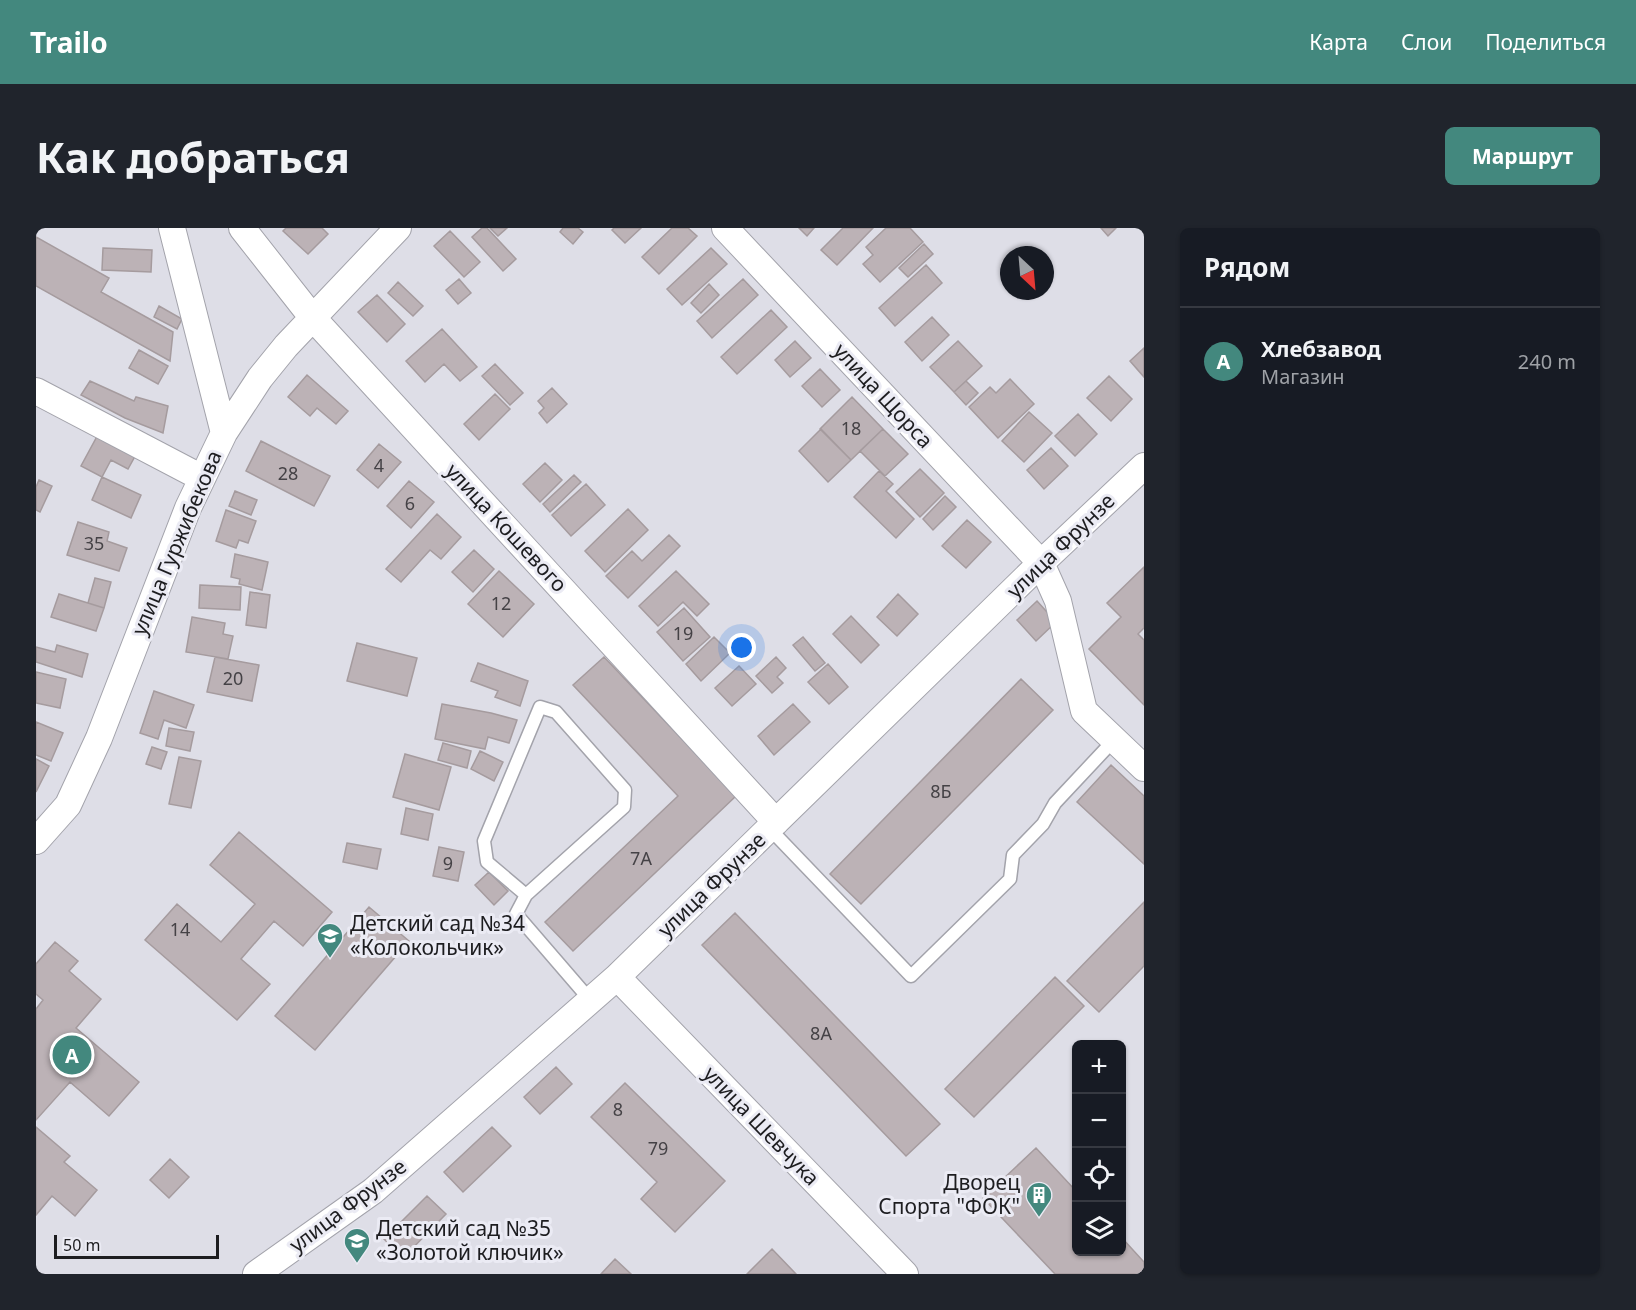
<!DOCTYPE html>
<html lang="ru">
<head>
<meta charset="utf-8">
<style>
  body { margin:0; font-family:"Noto Sans",sans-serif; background:#20242c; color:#f1f3f6 }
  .controls { position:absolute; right:18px; bottom:18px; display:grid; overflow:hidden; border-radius:9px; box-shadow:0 2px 4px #0004 }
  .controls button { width:54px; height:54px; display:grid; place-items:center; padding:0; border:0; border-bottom:2px solid #363941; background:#171b24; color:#f1f3f6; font:30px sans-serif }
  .compass { position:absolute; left:964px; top:18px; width:54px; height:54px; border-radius:50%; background:#171b24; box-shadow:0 2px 4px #0004; rotate:154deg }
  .scale { position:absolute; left:18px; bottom:15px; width:165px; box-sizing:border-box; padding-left:6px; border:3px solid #1d1d20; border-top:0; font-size:16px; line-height:21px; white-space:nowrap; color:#1d1d20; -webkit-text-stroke:4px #ebebf4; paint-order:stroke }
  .you { position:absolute; left:706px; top:420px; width:21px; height:21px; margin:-15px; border:4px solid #fff; border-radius:50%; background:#1a73e8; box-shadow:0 0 0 9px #1a73e833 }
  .badge { display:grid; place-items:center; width:39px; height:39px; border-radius:50%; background:#43887e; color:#fff; font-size:20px; font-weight:700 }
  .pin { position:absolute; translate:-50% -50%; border:3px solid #fff; box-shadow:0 2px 6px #0006 }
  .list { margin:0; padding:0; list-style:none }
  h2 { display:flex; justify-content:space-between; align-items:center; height:78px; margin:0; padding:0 24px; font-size:26px }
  h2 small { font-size:20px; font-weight:400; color:#9ea1a6 }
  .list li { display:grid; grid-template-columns:39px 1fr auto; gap:18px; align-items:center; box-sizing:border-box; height:108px; padding:0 24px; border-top:2px solid #363941 }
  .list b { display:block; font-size:22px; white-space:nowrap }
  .list p { margin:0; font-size:20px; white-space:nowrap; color:#9ea1a6 }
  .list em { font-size:20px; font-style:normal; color:#9ea1a6 }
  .icon { flex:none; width:33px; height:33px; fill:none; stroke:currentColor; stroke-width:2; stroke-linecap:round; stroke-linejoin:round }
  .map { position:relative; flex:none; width:1108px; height:1046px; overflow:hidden; border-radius:9px }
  header { display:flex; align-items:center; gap:36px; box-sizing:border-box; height:84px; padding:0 30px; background:#43887e; color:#fff }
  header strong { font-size:28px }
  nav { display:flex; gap:33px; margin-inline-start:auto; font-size:21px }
  .intro { display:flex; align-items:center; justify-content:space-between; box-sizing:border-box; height:144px; padding:0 36px }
  h1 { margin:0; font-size:42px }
  .button { padding:15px 27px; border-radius:9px; background:#43887e; color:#fff; font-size:21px; font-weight:700 }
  main { display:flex; gap:36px; padding:0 36px }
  aside { flex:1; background:#171b24; border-radius:9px; box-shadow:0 2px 4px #0004 }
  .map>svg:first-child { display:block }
  .building { fill:#bcb2b6; stroke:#a59b9e; stroke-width:1.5 }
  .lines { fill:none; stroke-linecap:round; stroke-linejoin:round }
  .service-casing { stroke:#a3a3ab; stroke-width:15 }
  .minor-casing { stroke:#a3a3ab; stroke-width:28 }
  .service { stroke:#fff; stroke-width:12 }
  .minor { stroke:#fff; stroke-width:26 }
  .labels { text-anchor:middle; stroke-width:6; stroke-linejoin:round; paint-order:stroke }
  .number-label { font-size:18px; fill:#454246 }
  .street-label { font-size:21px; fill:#1d1d20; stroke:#ebebf4 }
  .poi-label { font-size:21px; fill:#1d1d20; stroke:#ebebf4; text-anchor:start }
</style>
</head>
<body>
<header>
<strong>Trailo</strong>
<nav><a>Карта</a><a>Слои</a><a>Поделиться</a></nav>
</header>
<div class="intro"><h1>Как добраться</h1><a class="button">Маршрут</a></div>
<main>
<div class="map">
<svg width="1108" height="1046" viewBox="0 0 1108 1046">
  <rect width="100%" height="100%" fill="#dedee7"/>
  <path class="building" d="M250,0H286L292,6L272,26L247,3Z
    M446,0H451L480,31L467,43L436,9Z
    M454,0H471L462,8Z
    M527,0H542L547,4L537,16L524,4Z
    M578,0H605L589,15L576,2Z
    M636,0H652L661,8L623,46L606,29Z
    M763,0H778L771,8Z
    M807,0H837L801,37L785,22Z
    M850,0H874L887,14L844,54L827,36L837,27L830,19Z
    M1065,0H1080L1072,8Z
    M414,3L444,34L428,49L398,18Z
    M0,9L73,50L65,64L137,104L134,133L0,58Z
    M888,16L897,26L872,49L863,40Z
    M67,20L116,22L115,44L66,42Z
    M675,20L691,36L646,77L631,61Z
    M890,37L906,55L859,98L843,80Z
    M423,51L435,65L422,76L410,62Z
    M707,51L722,67L676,110L661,93Z
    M362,54L387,78L377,88L352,65Z
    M673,56L683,67L665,85L655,75Z
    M341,67L369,96L351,114L322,84Z
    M123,78L146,91L141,101L118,89Z
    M735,82L751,99L701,146L685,129Z
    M896,89L913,107L886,133L869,114Z
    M406,101L441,139L424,153L408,136L389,154L370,133Z
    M759,113L775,130L754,149L739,132Z
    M922,113L946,138L918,164L894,139Z
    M1108,120V149L1094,133Z
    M103,122L132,138L122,156L93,140Z
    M459,136L487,165L474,177L446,148Z
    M784,141L804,162L786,179L766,158Z
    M271,147L312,183L300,196L281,180L274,188L252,169Z
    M1073,148L1096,171L1075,193L1051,170Z
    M974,151L998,176L962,210L933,179L954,159L960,165Z
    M54,153L98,173L100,169L132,178L127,205L89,190L45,167Z
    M930,153L942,165L930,177L918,164Z
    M516,160L531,176L511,195L503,185L508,180L502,173Z
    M459,166L474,181L443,212L428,196Z
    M816,169L847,201L815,232L784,201Z
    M993,184L1016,205L988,234L966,213Z
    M1042,186L1061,206L1039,228L1019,208Z
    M65,201L103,221L92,241L75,232L66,249L45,238Z
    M785,201L815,232L792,254L763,223Z
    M847,201L872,226L849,248L824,223Z
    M225,213L294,248L278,278L210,243Z
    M343,216L365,234L342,260L321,242Z
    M1015,220L1032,238L1008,261L991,242Z
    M509,235L526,252L504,274L487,256Z
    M884,241L908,265L884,289L860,264Z
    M843,243L857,256L850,263L878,291L860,310L818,269Z
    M538,247L545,254L514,284L507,276Z
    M66,249L105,267L95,290L56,272Z
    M3,252L16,258L4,284L0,282V259Z
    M373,253L398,274L375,300L351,278Z
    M550,256L569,277L535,308L516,287Z
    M199,263L221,272L215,287L193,278Z
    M909,268L920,279L897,302L887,291Z
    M592,281L612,302L569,344L549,323Z
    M190,282L220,293L212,315L203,312L200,320L180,313Z
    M401,286L425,309L405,331L394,322L365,354L350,341Z
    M931,292L955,314L930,340L906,318Z
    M42,294L73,304L71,313L91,320L83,343L31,327Z
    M633,307L644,318L592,370L570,348L596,323L606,333Z
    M438,322L458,341L437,364L416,344Z
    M199,326L232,334L226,362L203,356L204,351L195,349Z
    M1108,339V400L1102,406L1108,412V477L1053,421L1085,389L1071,375Z
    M463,343L498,376L467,409L432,376Z
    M640,343L673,376L661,388L647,374L622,398L603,378Z
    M59,350L75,354L68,380L52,375Z
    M164,357L205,359L204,382L163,380Z
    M214,364L234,367L230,400L210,397Z
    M23,366L68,380L60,403L15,389Z
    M862,366L882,386L861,408L841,389Z
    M1001,373L1020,394L1000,413L981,392Z
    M648,380L674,409L647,433L621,404Z
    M815,388L843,417L825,435L797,406Z
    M156,389L189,395L187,406L197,408L192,431L150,424Z
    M678,409L694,425L665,453L650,436Z
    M767,409L789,435L779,443L757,417Z
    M321,415L381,430L371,468L311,453Z
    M21,417L52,426L46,449L0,434V419L19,424Z
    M179,429L223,437L216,473L171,464Z
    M568,429L700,568L537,723L509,694L642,568L537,457Z
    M740,429L750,440L741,449L747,455L736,465L720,448Z
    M442,435L492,453L484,478L459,469L462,463L435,453Z
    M792,436L812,459L793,476L772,454Z
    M703,438L720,456L696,478L679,460Z
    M0,444L30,451L24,480L0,475Z
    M985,451L1017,482L825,676L794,646Z
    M118,463L158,477L150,500L128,492L122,511L104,505Z
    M406,476L455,485L481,492L473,515L452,509L449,521L399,511Z
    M757,476L774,494L738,527L722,508Z
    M0,494L27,505L15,533L0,527Z
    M133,500L158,504L154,523L130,518Z
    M407,515L435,523L431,540L402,532Z
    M116,519L131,524L125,541L110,536Z
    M444,523L467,534L458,553L435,541Z
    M369,526L415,539L403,582L357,569Z
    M143,529L165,533L155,580L133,576Z
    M0,531L13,538L0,564Z
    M1075,537L1108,568V636L1041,574Z
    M370,580L397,586L392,612L365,606Z
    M203,604L296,684L267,718L238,693L205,731L234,756L201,792L109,712L141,676L185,714L219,676L174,637Z
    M311,615L345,621L341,641L307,634Z
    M403,619L428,624L422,653L397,648Z
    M453,644L472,663L458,677L439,657Z
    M1108,674V738L1063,784L1031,753Z
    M333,679L373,713L279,822L239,788Z
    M699,685L904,896L870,928L666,717Z
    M19,714L42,733L33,743L65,771L40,800L103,854L73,888L34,854L0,892V781L7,772L0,766V736Z
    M1019,749L1048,778L938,889L909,861Z
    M520,839L536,856L504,886L488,869Z
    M589,855L689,953L639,1004L605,971L621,954L555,889Z
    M0,899L34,928L28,934L61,962L39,988L16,968L0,987Z
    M456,899L475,918L427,964L408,944Z
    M1000,920L1040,963V1024H1086V1010L1108,1034V1046H1019L947,970Z
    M134,931L153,949L133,970L114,952Z
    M391,968L410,986L367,1030L348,1011Z
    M736,1021L760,1046H711Z
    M579,1031L595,1046H565Z"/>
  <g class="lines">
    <g class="service-casing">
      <path id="service" d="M504,479L520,484L589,562L588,579L490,667L451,634L448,613Z
        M734,601L875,748L974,651L977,627L1007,596L1019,575L1078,512
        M490,667L480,686L555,773"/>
    </g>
    <g class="minor-casing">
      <path id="minor" d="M136,0L188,205
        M206,0L276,89L740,594
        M689,0L1005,335L1022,373L1048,483L1108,540
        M0,163L166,250
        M0,613L32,577L63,510L152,280L188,205L224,150L250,118L362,0
        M581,749L869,1046
        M220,1046L337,963L581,749L1005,335L1108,238"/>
    </g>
    <use href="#service" class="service"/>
    <use href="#minor" class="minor"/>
  </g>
  <defs>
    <g id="school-pin" transform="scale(1.35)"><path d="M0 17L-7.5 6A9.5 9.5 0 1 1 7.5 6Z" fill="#43887e" stroke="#ebebf4"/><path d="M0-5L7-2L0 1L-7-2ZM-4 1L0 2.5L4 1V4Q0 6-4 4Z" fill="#fff"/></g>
    <g id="building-pin" transform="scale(1.35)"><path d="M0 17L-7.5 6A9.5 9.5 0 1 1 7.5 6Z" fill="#43887e" stroke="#ebebf4"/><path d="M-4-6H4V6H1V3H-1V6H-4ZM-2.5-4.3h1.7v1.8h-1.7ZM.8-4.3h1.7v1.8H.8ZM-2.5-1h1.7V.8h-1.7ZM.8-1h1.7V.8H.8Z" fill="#fff"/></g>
  </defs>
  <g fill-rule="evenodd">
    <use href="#school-pin" x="294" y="708"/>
    <use href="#building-pin" x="1003" y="967"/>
    <use href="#school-pin" x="321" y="1013"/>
  </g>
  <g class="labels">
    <g class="number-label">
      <text x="815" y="207">18</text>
      <text x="343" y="244">4</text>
      <text x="252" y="252">28</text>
      <text x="374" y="282">6</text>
      <text x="58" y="322">35</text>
      <text x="465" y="382">12</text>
      <text x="647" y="412">19</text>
      <text x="197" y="457">20</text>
      <text x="905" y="570">8Б</text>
      <text x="605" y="637">7А</text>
      <text x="412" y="642">9</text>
      <text x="144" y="708">14</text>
      <text x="785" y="812">8А</text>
      <text x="582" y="888">8</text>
      <text x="622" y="927">79</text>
    </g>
    <g class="street-label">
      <text transform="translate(847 168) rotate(47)" y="7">улица Щорса</text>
      <text transform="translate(470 300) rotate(47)" y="7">улица Кошевого</text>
      <text transform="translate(141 315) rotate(-67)" y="7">улица Гуржибекова</text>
      <text transform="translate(1025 318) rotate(-44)" y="7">улица Фрунзе</text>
      <text transform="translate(676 657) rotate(-44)" y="7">улица Фрунзе</text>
      <text transform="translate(725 898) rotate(46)" y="7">улица Шевчука</text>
      <text transform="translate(312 978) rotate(-37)" y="7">улица Фрунзе</text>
    </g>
    <g class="poi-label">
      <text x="314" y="703">Детский сад №34<tspan x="314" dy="24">«Колокольчик»</tspan></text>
      <text x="984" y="962" text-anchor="end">Дворец<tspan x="984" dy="24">Спорта "ФОК"</tspan></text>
      <text x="340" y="1008">Детский сад №35<tspan x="340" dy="24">«Золотой ключик»</tspan></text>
    </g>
  </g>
</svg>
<div class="controls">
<button>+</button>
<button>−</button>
<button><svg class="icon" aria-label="locate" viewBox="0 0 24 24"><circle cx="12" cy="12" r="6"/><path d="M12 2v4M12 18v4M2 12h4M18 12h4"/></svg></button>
<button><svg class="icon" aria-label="layers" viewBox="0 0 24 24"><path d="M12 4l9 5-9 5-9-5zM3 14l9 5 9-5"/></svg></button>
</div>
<svg class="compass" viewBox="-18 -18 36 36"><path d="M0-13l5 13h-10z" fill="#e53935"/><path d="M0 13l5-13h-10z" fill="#9ea1a6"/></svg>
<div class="scale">50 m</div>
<div class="you"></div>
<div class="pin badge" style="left:36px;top:827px">A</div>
</div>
<aside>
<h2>Рядом<small></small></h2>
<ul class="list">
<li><span class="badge">A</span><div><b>Хлебзавод</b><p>Магазин</p></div><em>240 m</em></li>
</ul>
</aside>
</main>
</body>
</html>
